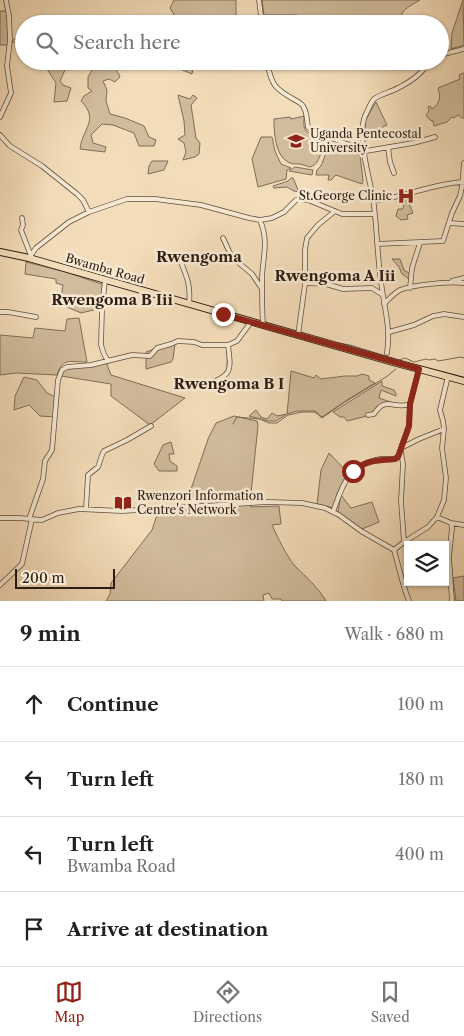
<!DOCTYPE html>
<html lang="en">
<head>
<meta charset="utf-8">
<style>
  body { margin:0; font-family:"Libre Caslon Text",serif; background:#f6f6f6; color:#222 }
  .controls { position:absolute; right:15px; bottom:15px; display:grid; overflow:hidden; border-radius:0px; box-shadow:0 1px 4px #0004 }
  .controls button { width:45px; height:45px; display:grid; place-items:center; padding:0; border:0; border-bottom:1px solid #e0e0e0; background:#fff; color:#222; font:25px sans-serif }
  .scale { position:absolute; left:15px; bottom:12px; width:100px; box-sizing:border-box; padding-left:5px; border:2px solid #2c1e12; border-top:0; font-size:14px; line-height:18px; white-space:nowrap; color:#2c1e12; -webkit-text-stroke:4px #f7e8d2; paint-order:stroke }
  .stop { position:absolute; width:15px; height:15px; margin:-11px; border:4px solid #8f2418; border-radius:50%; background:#fff }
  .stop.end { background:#8f2418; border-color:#fff; box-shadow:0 1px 5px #0008 }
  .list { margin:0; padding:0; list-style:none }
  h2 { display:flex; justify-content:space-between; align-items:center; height:65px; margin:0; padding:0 20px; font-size:21px }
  h2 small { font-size:16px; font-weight:400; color:#767676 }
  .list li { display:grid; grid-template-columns:32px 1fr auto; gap:15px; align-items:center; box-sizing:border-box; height:75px; padding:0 20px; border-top:1px solid #e0e0e0 }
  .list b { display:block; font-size:19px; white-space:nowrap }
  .list p { margin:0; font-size:16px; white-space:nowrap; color:#767676 }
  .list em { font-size:16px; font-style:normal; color:#767676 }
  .icon { flex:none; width:28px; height:28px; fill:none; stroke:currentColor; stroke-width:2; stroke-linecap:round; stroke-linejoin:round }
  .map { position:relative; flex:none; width:464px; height:601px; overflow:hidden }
  .search { position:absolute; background:#fff; box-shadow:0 1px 4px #0004; left:15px; right:15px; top:15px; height:55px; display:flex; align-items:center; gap:12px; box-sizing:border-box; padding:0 18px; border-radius:28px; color:#767676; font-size:19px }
  .sheet { height:365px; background:#fff }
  nav { display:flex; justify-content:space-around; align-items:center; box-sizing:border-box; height:70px; border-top:1px solid #e0e0e0; background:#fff; font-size:14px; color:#767676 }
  nav a { display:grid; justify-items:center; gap:2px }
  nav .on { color:#8f2418 }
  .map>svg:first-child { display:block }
  .green { fill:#d1bc9d; stroke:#7e6d58 }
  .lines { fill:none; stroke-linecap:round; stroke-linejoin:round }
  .stream { stroke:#7b6954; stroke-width:1 }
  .minor-casing { stroke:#5e4e3c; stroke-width:5.5 }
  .primary-casing { stroke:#2c1e12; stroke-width:8 }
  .minor { stroke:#f7e8d2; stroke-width:4 }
  .primary { stroke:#f3dcb9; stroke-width:6 }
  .route { stroke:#8f2418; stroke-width:6 }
  .labels { text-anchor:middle; stroke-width:5; stroke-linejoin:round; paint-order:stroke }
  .poi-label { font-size:12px; fill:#2c1e12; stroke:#f7e8d2; text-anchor:start }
  .street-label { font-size:12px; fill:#2c1e12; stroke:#f7e8d2 }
  .quarter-label { font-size:15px; font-weight:bold; fill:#2c1e12; stroke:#f7e8d2 }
</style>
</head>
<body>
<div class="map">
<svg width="464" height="601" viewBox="0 0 464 601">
  <rect width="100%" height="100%" fill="#f3dcb9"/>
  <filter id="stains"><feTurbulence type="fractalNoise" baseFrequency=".004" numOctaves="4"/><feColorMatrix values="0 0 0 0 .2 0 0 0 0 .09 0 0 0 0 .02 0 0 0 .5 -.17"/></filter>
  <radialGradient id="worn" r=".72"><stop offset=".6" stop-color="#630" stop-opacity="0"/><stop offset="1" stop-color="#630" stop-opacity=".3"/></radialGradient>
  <path class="green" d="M174,0H236V16L218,24H164L165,22L176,18L170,8Z
    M262,0H420C412,5 401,9 400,20L403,24H298L297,15H264Z
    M463,0L464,45L451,49L452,33Z
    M0,11H10V45H0Z
    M24,31V53L22,48L12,41Z
    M42,61H69L60,81L63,85L71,88L67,101L54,102L56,83Z
    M179,61H194L192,74L178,68Z
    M96,63C106,65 117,66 120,77L115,82L109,79L103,81L107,90L106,101L110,114L125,118L144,126L149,137L156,140L154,146H139L134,133L113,125L102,124L91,135L93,143L106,147L105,152L80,149C82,129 100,120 81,101L84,96L92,91L88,88V77Z
    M464,73V118H462L458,115L454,118L452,117L447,122L434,126L433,121L430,120L426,115L429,111L428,107L430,106L432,109C440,103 441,98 438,88L460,79L459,75Z
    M178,95L190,99L193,95L197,98L191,105L196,138L200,143L199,154L195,157L183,160L186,152L184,143L178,139L185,135L184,121Z
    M376,102L387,125L376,130L365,131V121Z
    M304,116C304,120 303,128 306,131C309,134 315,134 318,136C325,141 321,156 317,162C315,165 313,166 310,167C306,166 302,164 298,164C292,163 296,165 290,163C275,157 274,133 274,119L290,117L291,119Z
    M261,137H272L275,151L281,164L291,168L287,170L286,179L258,187L252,159Z
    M330,143L360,155L363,181L362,184L336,175L331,180H328L329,175H316L317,170L321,166Z
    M152,161H168L164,170L148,174L149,166Z
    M295,167L313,170L312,175L289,171Z
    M291,178H293L299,192L294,191L287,187L274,188L273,186L288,181Z
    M409,199L410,206L413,213L407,215L408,219L401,220L396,216L398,209H403L404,202L403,200Z
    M392,259H400L404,270L412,275L409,279L402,274L399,267Z
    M26,262L66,272L104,285L102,308L81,313L60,304L63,285L56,283V279L25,274Z
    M79,318L87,362C70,362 63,357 57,375L16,373L0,375V335L33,338L35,328L65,331L67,319Z
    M175,344L173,359L171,362L146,369V352C155,348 165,347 175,344Z
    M106,362L111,375L185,398L150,425L111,396V384L61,376L64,368Z
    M291,371L314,378L316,375L321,379L345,376H357L362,374L369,376V380L375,383L347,400L322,417L315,411H297L287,414L276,421H268L249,416L256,410L261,417L267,419L272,413L277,416L287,414Z
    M24,377L37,380L47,393L58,398L56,417L40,416L29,405L14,410L15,396Z
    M382,381V386L394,390L396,394V396L381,390L379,398L393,403C380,405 379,414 367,417V416L347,421L344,417H340L333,412Z
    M234,416L257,421L258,426L250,503L185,507L208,439L216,423Z
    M171,442L174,454H169L170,461L177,466V471H159L154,464L163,445Z
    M329,453L348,473L337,494L334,507L333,508L317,504L321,470Z
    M341,495L351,508L372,502L379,522L362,529L344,517L338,511Z
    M251,505V507L279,506L281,524L272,525C278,538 286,555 295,566C307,578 317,586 326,601H282L281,599H272L269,593L263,595L264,601H106L110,594L111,583L152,530L158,512L183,510L184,509L206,507Z
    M464,576V601H456L453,578Z"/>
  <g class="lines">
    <path class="stream" d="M301,333L326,340
      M333,342L350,345L399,360L405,358L414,362L426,359L429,360L435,359L438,361L461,357L464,358
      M233,424L237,417L249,418L260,419L269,423H277L288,415L302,412H315L322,418L345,402L386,377L396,369"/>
    <g class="minor-casing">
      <path id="minor" d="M259,0L262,24
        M440,55L464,49
        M267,61C271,85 275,89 295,100C299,102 303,104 304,108C307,113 307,121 308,127L315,132L366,151L413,143L435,137
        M0,117L11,93L7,66L10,40L9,16L6,0
        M0,135L10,146L42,166L77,194L83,200L89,212
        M388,147L390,162L394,173
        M373,201C404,198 433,183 464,182
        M22,218L23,225L21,230L31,256
        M260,220C269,242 263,255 262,278C262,294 262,310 263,325
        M449,223L464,224
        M223,238L229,251L233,258L252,274L262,289
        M377,244L443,241L452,213L460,196L462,187L464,163
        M29,258L36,248L69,222L89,212L127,199H155L201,205L249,218L260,220L272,218L284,212L296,200L299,199L308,200L342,214H374
        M180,260C187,277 191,286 189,304
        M105,280L102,309L101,345L104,354L108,361
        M452,281L464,278
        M305,283L326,284L343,289L372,288L383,295
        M410,288L412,268L420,243
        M384,304C389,299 394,293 400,290C412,285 451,281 464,283
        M0,312H8L36,317
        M389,332L414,325L433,316L439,315L444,314L464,317
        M298,335L305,284V249L307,238L318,225L335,211
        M387,353C391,329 384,306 381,282C377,254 377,226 373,198C369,176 357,136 365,116C368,111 370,103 374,99C381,94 391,92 398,88C410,82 423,74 429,61
        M208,384C233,375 231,370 228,345
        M368,415L374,414C386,395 394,410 410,404
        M401,448L409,426L410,404L419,369
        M401,452L403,464L401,501L404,542
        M86,509L88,475L98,467L102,455L104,451L127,440L151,426
        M333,512C342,487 347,466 376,460C382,458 389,459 395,459L399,455L401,448L419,439L444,429
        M437,517L451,523L452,528L449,557L452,601
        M0,518H19L42,520L58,513L79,509L122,511L268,502L302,503L325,508L339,515L361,531L394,550L404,587L409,601
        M29,519L43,479L45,461L52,450L58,380L62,370L67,367L91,365L132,355L150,356L157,348L171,344L178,341L194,342L202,345H228L237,341L251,322
        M451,523L464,525
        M394,550L404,542L428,527L437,517L444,500L446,478L442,448L444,429L443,421L440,410L448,376
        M0,585L22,564L32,519"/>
    </g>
    <g class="primary-casing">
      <path id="primary" d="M0,252L29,258L393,362L464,381"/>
    </g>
    <use href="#minor" class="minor"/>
    <use href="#primary" class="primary"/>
  </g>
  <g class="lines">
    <path class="route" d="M223,314L419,369L410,404L409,426L398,457L395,459C377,461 369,459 353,471"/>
  </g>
  <defs>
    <g id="university-bare" transform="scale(1.35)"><path d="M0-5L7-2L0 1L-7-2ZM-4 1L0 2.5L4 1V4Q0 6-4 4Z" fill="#8f2418" stroke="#f7e8d2" stroke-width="2.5" paint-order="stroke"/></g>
    <g id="hospital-bare" transform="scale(1.35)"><path d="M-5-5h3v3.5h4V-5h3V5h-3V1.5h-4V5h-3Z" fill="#8f2418" stroke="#f7e8d2" stroke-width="2.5" paint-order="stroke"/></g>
    <g id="library-bare" transform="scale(1.35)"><path d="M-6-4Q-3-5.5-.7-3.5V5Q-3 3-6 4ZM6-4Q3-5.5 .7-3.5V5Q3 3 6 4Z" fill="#8f2418" stroke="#f7e8d2" stroke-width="2.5" paint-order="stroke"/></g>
  </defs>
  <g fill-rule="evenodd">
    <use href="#university-bare" x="296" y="141"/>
    <use href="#hospital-bare" x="406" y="196"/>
    <use href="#library-bare" x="123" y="503"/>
  </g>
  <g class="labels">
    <g class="poi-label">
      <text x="310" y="138">Uganda Pentecostal<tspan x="310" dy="14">University</tspan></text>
      <text x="392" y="200" text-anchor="end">St.George Clinic</text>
      <text x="137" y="500">Rwenzori Information<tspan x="137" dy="14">Centre's Network</tspan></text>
    </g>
    <g class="street-label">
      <text transform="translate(105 269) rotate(16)" y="4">Bwamba Road</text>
    </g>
    <g class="quarter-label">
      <text x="199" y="262">Rwengoma</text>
      <text x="335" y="281">Rwengoma A Iii</text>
      <text x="112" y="305">Rwengoma B Iii</text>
      <text x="229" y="389">Rwengoma B I</text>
    </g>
  </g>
  <rect width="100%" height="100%" filter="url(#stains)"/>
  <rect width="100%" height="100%" fill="url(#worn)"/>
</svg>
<div class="controls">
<button><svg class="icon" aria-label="layers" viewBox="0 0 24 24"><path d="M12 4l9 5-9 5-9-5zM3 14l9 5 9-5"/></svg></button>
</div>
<div class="scale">200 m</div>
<div class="stop" style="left:353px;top:471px"></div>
<div class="stop end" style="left:223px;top:314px"></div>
<div class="search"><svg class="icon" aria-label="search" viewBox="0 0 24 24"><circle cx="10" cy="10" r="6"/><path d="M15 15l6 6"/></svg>Search here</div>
</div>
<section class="sheet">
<h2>9 min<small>Walk · 680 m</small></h2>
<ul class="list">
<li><svg class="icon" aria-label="ahead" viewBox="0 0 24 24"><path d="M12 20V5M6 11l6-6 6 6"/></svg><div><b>Continue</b></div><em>100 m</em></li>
<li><svg class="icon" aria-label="left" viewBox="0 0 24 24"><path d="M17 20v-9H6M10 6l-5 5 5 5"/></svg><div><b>Turn left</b></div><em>180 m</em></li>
<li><svg class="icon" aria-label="left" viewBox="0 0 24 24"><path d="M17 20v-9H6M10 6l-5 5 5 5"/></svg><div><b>Turn left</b><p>Bwamba Road</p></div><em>400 m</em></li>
<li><svg class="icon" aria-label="arrive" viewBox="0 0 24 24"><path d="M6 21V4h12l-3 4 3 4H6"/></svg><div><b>Arrive at destination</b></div></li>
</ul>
</section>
<nav>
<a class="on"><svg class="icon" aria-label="map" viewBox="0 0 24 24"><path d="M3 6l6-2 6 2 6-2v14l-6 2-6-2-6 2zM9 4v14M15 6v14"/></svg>Map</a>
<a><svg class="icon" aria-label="directions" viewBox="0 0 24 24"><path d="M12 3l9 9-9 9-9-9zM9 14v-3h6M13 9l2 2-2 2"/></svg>Directions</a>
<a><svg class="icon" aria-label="saved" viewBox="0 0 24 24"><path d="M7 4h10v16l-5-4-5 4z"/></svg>Saved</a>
</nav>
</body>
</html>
